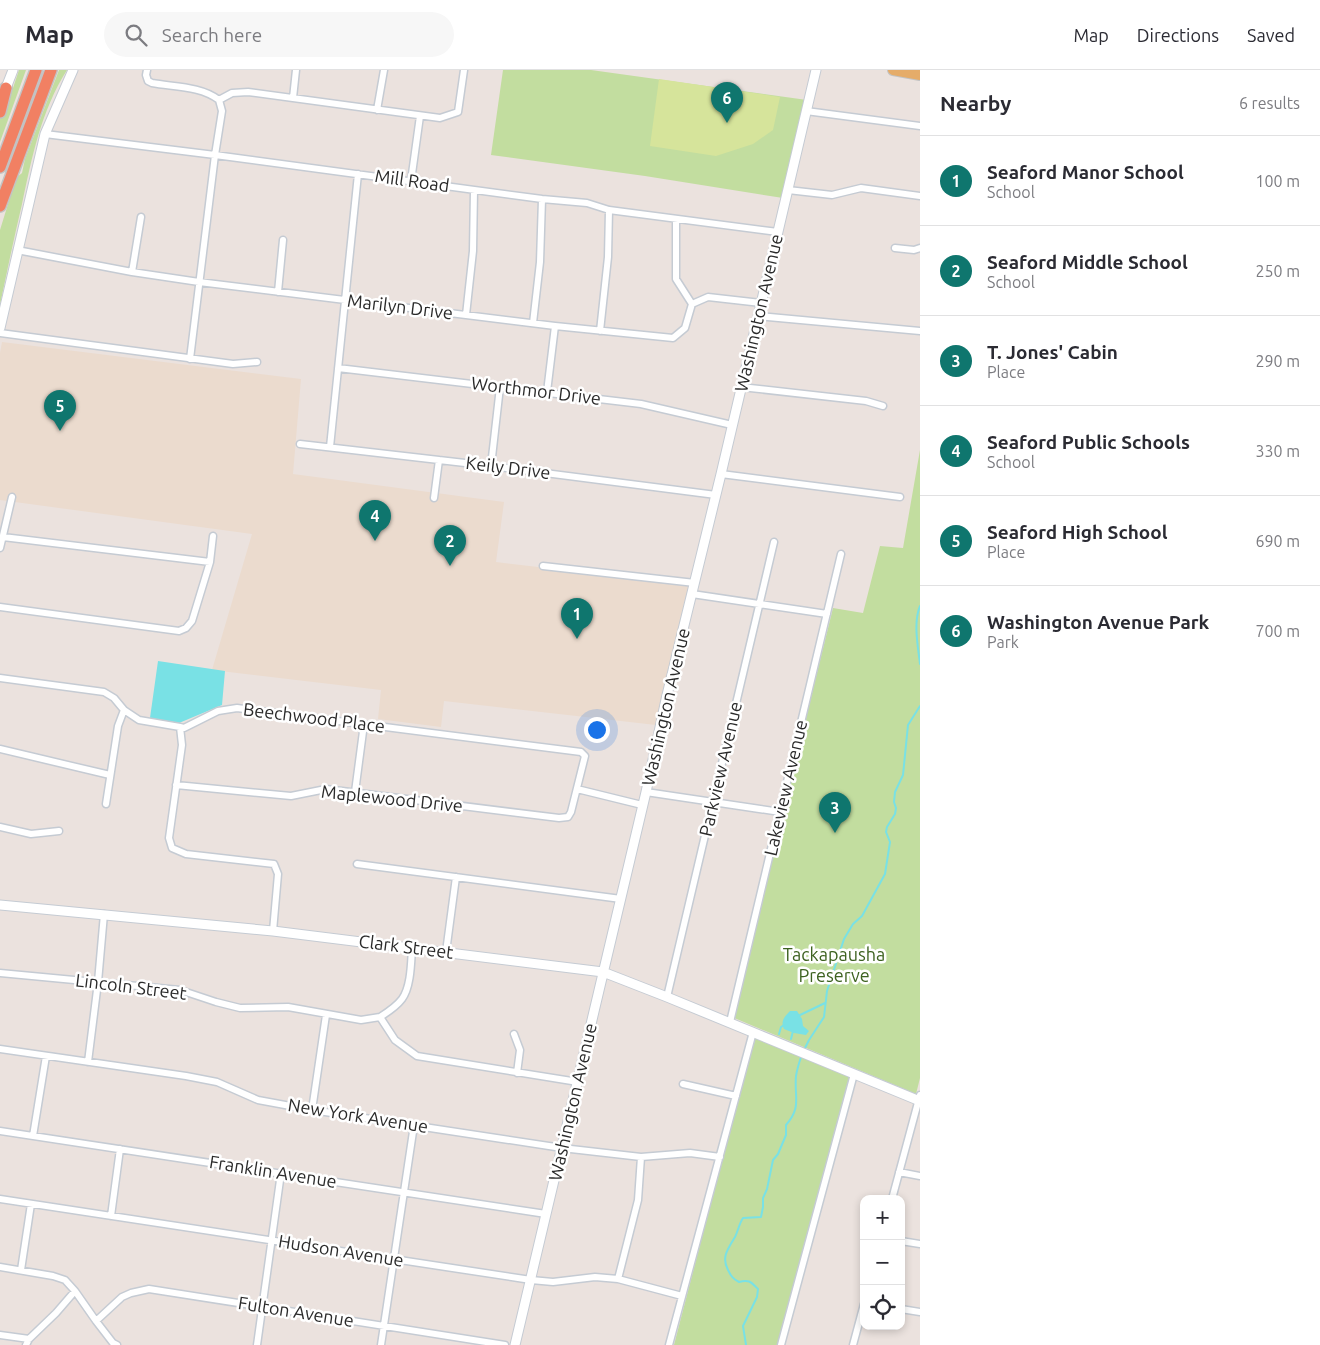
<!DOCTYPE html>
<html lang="en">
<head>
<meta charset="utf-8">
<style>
  body { margin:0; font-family:Ubuntu,sans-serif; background:#f7f7f7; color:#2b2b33 }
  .controls { position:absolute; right:15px; bottom:15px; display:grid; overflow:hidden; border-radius:10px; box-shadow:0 2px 8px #0003 }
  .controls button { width:45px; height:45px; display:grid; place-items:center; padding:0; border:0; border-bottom:1px solid #e1e1e2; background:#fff; color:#2b2b33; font:25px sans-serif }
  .you { position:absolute; left:596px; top:659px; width:18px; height:18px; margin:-12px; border:4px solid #fff; border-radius:50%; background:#1a73e8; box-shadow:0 0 0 8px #1a73e833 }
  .badge { display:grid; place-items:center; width:32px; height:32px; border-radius:50%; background:#0f766e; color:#fff; font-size:16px; font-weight:700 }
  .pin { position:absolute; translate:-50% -41px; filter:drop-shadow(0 1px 2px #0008) }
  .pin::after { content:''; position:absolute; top:26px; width:18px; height:15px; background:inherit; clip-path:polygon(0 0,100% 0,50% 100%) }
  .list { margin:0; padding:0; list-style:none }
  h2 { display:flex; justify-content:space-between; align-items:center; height:65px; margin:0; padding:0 20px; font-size:21px }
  h2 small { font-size:16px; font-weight:400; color:#7c7c81 }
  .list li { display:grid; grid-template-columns:32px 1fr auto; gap:15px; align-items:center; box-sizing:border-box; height:90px; padding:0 20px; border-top:1px solid #e1e1e2 }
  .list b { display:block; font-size:19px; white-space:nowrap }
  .list p { margin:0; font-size:16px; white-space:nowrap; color:#7c7c81 }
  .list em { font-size:16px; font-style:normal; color:#7c7c81 }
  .icon { flex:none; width:28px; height:28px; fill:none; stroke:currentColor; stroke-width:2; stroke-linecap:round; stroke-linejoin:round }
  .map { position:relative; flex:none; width:920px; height:1275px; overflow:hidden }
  header { display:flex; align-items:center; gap:30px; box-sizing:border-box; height:70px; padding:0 25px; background:#fff; border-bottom:1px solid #e1e1e2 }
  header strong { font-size:24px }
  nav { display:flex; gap:28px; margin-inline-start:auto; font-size:18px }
  .search { width:350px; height:45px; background:#f7f7f7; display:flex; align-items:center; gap:12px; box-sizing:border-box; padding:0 18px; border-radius:28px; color:#7c7c81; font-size:19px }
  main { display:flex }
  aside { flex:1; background:#fff }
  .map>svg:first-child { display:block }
  .education { fill:#ebdbce }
  .green { fill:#c2dd9f }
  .pitch { fill:#d6e49b }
  .water { fill:#79e1e5 }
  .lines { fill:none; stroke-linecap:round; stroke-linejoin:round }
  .stream { stroke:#79e1e5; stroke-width:2 }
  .street-casing { stroke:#c5cbd3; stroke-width:9 }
  .secondary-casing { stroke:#c5cbd3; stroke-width:11 }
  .primary-casing { stroke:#c3c3c3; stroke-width:12 }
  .highway-casing { stroke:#c3c3c3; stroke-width:14 }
  .street { stroke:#fff; stroke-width:6 }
  .secondary { stroke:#fff; stroke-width:9 }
  .primary { stroke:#e5ac69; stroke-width:10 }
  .highway { stroke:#f18063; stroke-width:11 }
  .labels { text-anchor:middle; stroke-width:5; stroke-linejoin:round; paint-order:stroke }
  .street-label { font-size:18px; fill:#2a2a2a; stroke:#fff }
  .park-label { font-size:18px; fill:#3d6220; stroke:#fff }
</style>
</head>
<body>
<header>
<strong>Map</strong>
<div class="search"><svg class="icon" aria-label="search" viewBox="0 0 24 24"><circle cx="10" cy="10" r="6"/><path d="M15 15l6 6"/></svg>Search here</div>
<nav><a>Map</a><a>Directions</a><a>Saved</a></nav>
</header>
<main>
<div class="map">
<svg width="920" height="1275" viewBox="0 0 920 1275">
  <rect width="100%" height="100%" fill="#ebe2de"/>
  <path class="education" d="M2,272L301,309L293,404L504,432L496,492L692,515L656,655L444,631L441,657L378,649L381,620L212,600L252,464L0,430V283Z"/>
  <path class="green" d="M19,0H26L0,72V49L8,22L13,18Z
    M59,0H67C41,41 32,87 22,134C14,168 7,201 0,235V160L16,108L22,103L25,89Z
    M503,0H591L807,30L783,128L645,106L491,85Z
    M920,380V1008L916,1024L732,947L833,538L863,543L880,476L903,478Z
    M754,966L852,1007L780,1275H674Z"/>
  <path class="pitch" d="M659,9L780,27L773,60L753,74L716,86L650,76Z"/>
  <path class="water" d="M158,591L225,601L222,635L179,653L150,648Z
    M790,941H797L802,949L803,956L809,961L806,965L794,963L784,959C780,951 785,946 790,941Z"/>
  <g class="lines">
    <path class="stream" d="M920,536C913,553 918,576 920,594
      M798,946L825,933
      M779,964L781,957L784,955
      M791,969L793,961
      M805,978L809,970L824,947L827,921L844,869L853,854L862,846L885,804L890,772L886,762L887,757L895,744L896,738L894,732L895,722L903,705L908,655L920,636
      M746,1275L743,1256L757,1227L758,1219C751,1212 749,1209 739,1212C733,1209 731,1206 728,1200C721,1187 728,1179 735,1167C738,1161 739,1154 743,1148L761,1147L763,1137V1128L767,1119L773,1090L778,1084L786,1065V1055C802,1037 794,1027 796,1006C797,1000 799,993 801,987"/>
    <g class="street-casing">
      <path id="street" d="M147,0L146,5L148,11L152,13C174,17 201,16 219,30L222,41L215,85L190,289
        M293,28L296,0
        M219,30L232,23L248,22L440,48L458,42L464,0
        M377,40L384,0
        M806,41L920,56
        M45,64L215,85L542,129L587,133L609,140L778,162
        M411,111L420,46
        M788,120L832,125L861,118L920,126
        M676,149V209L692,234
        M895,178L914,180L920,178
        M17,180L132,202L199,212L555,256L673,268L685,258L692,234L708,227L761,233
        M132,202L141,147
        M278,222L283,170
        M466,245L473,181L474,120
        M758,246L920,261
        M533,253L540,192L542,129
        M600,261L608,187L609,140
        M0,263L233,294L257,292
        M338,298L641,334L732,355
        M741,317L866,331L883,336
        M547,322L555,256
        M300,374L491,396L716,425
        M330,377L358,104
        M491,396L500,317
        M721,404L900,427
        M434,428L439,390
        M3,467L210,492
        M0,478L12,427
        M543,496L695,513
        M692,524L827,544
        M0,537L179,561L186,558L192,551L210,492L213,466
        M0,608L104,622L114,628L124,640L139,650L180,657L184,658L218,641L237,638L581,682L585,686L571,742L568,747L559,748L326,719L291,726L176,715
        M180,657L182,675L169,768L172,778L186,784L274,794L278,804L273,861
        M0,679L110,705
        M577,719L642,735
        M355,722L364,654
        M646,722L780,742
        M106,734L118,656L124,640
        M0,757L31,764L59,761
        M357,794L621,829
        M446,882L456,807
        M0,903L180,920L216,932L240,938L288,937L361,950L380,947L395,970L417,986L578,1012
        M667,927L774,472
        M380,947C388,942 396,937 402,929C411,917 411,893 412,878
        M730,952L841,484
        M514,964L520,980L517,1003
        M0,979L186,1006L217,1012L258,1030L312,1040L562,1078L641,1087L690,1083L720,1087
        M88,992L98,912L104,844
        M683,1014L736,1026
        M312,1040L326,945
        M0,1061L546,1144
        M33,1066L46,986
        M899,1102L920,1106
        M0,1129L531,1210L553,1212L595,1207L618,1209L682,1226
        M892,1129L920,1025
        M111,1146L120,1079
        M901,1171L920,1174
        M0,1197L53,1206L65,1210L75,1221L96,1251L113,1273L117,1275
        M21,1200L31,1134
        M618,1209L638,1130L641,1087
        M901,1239L920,1242
        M96,1251L122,1227L131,1223L149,1219L505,1275
        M0,1265L29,1269
        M26,1275L29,1269L56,1243L75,1221
        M257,1275L281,1103
        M381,1275L414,1055
        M669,1275L753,962
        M781,1275L854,1004
        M853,1275L864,1234"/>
    </g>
    <g class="secondary-casing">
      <path id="secondary" d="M6,18L13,0
        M0,258L45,64L73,0
        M0,835L273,861L603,902L667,927L920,1031
        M515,1275L646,722L667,625L721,404L816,0"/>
    </g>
    <g class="primary-casing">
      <path id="primary" d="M893,0L920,5"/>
    </g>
    <g class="highway-casing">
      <path id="highway" d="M0,42L6,18
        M0,97L36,0
        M0,136L51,0"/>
    </g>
    <use href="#street" class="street"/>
    <use href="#secondary" class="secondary"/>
    <use href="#primary" class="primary"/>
    <use href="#highway" class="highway"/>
  </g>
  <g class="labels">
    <g class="street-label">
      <text transform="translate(412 111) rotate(8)" y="6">Mill Road</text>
      <text transform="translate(400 237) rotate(7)" y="6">Marilyn Drive</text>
      <text transform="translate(759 243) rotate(-77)" y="6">Washington Avenue</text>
      <text transform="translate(536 321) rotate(7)" y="6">Worthmor Drive</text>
      <text transform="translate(508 398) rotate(7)" y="6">Keily Drive</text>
      <text transform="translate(666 637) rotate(-77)" y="6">Washington Avenue</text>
      <text transform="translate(314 648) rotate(7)" y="6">Beechwood Place</text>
      <text transform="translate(721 699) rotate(-77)" y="6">Parkview Avenue</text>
      <text transform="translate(786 718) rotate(-77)" y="6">Lakeview Avenue</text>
      <text transform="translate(392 729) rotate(6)" y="6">Maplewood Drive</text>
      <text transform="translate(406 877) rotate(7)" y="6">Clark Street</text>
      <text transform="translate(131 917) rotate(7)" y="6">Lincoln Street</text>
      <text transform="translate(573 1032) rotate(-77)" y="6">Washington Avenue</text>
      <text transform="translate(358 1046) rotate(9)" y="6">New York Avenue</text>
      <text transform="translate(273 1102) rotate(9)" y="6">Franklin Avenue</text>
      <text transform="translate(341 1181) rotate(9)" y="6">Hudson Avenue</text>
      <text transform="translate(296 1242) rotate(9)" y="6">Fulton Avenue</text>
    </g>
    <g class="park-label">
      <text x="834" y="891">Tackapausha<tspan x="834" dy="21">Preserve</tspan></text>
    </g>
  </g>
</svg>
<div class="controls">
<button>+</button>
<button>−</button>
<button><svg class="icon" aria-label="locate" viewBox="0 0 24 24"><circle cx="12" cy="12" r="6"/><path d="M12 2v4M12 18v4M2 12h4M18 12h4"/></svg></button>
</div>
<div class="you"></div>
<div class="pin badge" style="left:577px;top:569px">1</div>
<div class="pin badge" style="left:450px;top:496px">2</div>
<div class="pin badge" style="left:835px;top:763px">3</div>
<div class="pin badge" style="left:375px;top:471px">4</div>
<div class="pin badge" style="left:60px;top:361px">5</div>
<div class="pin badge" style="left:727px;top:53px">6</div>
</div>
<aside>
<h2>Nearby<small>6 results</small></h2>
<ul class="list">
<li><span class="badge">1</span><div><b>Seaford Manor School</b><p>School</p></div><em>100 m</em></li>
<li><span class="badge">2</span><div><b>Seaford Middle School</b><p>School</p></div><em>250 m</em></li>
<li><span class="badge">3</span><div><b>T. Jones' Cabin</b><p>Place</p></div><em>290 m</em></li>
<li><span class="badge">4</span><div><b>Seaford Public Schools</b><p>School</p></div><em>330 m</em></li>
<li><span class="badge">5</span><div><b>Seaford High School</b><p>Place</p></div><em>690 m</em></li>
<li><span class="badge">6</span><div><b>Washington Avenue Park</b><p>Park</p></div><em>700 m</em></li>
</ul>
</aside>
</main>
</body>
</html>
